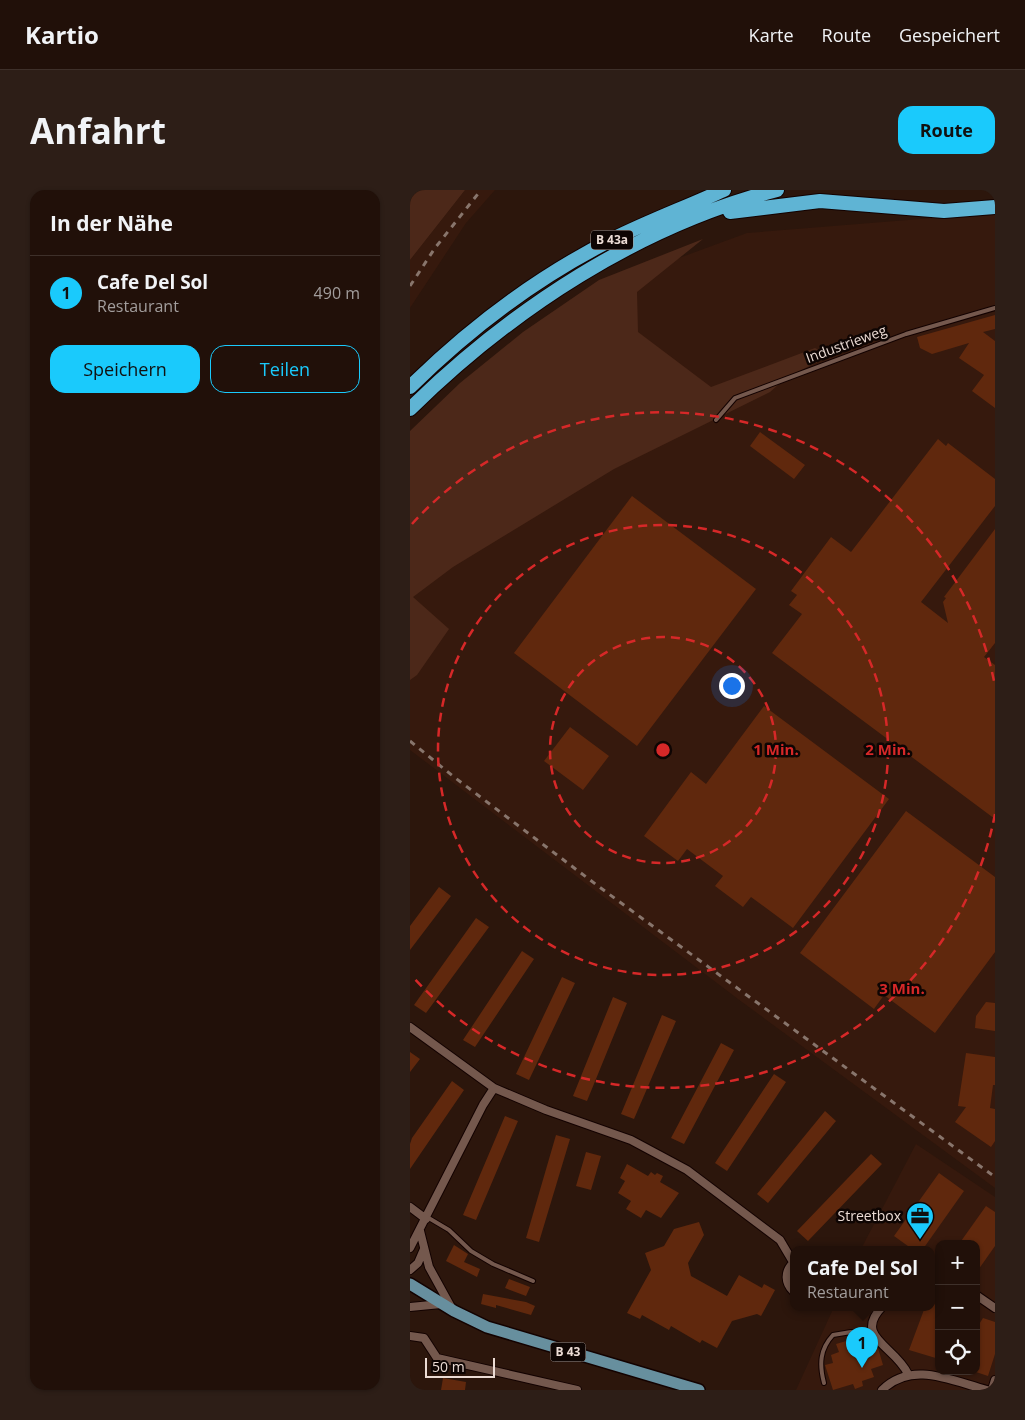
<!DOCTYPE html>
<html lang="de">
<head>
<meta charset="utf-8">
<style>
  body { margin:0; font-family:"Open Sans",sans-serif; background:#2d1e17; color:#f1f3f6 }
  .controls { position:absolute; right:15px; bottom:15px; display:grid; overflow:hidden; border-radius:10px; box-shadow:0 1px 4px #0004 }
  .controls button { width:45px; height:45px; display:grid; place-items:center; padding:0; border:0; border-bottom:1px solid #3e302a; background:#211009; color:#f1f3f6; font:25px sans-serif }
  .scale { position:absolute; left:15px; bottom:12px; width:70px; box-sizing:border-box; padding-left:5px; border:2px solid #ebdbd4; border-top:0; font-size:14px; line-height:18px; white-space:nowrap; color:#ebdbd4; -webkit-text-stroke:4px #0e0503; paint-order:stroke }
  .you { position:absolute; left:321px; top:495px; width:18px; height:18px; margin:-12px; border:4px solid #fff; border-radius:50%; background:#1a73e8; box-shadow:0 0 0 8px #1a73e833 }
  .badge { display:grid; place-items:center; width:32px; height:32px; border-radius:50%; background:#1acafc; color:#111; font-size:16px; font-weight:700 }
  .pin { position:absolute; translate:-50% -41px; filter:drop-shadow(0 1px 2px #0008) }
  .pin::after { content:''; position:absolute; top:26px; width:18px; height:15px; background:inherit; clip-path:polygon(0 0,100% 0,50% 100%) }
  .popup { position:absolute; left:380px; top:1056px; width:145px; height:65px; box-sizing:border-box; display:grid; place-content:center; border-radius:10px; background:#211009; filter:drop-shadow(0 1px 4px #0005); font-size:16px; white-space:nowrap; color:#a29d9c }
  .popup b { font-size:19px; color:#f1f3f6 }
  .popup::after { content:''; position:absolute; left:50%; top:100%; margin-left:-10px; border:10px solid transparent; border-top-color:#211009 }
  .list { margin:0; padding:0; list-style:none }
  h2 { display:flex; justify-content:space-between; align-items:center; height:65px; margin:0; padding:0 20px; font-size:21px }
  h2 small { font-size:16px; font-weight:400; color:#a29d9c }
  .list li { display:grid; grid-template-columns:32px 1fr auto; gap:15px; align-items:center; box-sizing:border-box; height:75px; padding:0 20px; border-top:1px solid #3e302a }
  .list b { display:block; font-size:19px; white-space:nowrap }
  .list p { margin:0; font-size:16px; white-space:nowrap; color:#a29d9c }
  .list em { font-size:16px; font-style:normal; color:#a29d9c }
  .actions { display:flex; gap:10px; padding:15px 20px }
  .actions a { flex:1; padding:11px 0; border:1px solid #1acafc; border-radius:15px; text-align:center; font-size:18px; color:#1acafc }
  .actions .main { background:#1acafc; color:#111 }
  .icon { flex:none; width:28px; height:28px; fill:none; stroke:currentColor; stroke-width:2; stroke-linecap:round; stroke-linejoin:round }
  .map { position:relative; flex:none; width:585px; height:1200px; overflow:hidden; border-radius:15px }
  header { display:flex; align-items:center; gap:30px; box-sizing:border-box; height:70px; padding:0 25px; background:#211009; border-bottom:1px solid #3e302a }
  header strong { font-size:24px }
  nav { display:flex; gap:28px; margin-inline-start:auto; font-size:18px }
  .intro { display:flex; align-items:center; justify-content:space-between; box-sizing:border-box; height:120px; padding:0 30px }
  h1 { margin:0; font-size:35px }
  .button { padding:12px 22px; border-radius:15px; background:#1acafc; color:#111; font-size:18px; font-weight:700 }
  main { display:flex; gap:30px; padding:0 30px }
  aside { flex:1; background:#211009; border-radius:15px; box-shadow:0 1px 4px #0004 }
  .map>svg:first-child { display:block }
  .built { fill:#36190d; fill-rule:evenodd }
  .green { fill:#4c2819 }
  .building { fill:#60280d }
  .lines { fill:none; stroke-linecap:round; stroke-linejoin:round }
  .lane-casing { stroke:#130200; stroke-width:6 }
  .street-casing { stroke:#130200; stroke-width:10 }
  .primary-casing { stroke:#130200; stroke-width:14 }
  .highway-casing { stroke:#130200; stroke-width:16 }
  .lane { stroke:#74584d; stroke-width:4 }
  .street { stroke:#74584d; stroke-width:8 }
  .primary { stroke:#678f9e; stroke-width:11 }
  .highway { stroke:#5fb4d4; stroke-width:14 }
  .rail { stroke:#88756c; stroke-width:3; stroke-dasharray:6 6; stroke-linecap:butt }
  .ring { fill:none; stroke:#d62828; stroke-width:2.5; stroke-dasharray:9 6 }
  .labels { text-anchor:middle; stroke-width:5; stroke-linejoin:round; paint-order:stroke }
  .shield { fill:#0e0503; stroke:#a99b95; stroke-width:1 }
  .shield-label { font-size:12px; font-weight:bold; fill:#ebdbd4 }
  .street-label { font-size:14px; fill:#ebdbd4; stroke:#0e0503 }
  .poi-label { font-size:14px; fill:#ebdbd4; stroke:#0e0503; text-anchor:end }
  .centre { fill:#d62828; stroke:#0e0503; stroke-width:2.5 }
  .ring-label { font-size:15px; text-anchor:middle; font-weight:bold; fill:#d62828; stroke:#0e0503; stroke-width:5; stroke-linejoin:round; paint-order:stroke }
</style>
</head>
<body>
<header>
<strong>Kartio</strong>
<nav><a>Karte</a><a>Route</a><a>Gespeichert</a></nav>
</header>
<div class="intro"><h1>Anfahrt</h1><a class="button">Route</a></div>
<main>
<aside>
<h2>In der Nähe<small></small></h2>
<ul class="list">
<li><span class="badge">1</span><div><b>Cafe Del Sol</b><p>Restaurant</p></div><em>490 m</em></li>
</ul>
<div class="actions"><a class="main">Speichern</a><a>Teilen</a></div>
</aside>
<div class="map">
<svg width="585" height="1200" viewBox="0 0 585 1200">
  <rect width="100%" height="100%" fill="#2c160c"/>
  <path class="built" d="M55,0H85L56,33L0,118V70Z
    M585,23V998L328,809L0,560V262L193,96L337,43Z
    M506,954L585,1007V1200H386L424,1117H521V1059H451ZM529,1054H566V1181H529Z"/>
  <path class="green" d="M0,0H55L0,70Z
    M293,49L227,102L228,142L301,197L405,158L420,166L377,187L360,202L204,279L43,377L3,407L39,439L7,485L0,490V241L50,193L113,142L189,90Z"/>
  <path class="building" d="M585,125V139L573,142L585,151V218L562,201L574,185L549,168L559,153L522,164L510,158L507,147Z
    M350,242L395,275L384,289L340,256Z
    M528,249L536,256L538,253L585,289V316L511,412L538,433L533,412L536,408L534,407L585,339V453L574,467L585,475V629L362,463L392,424L379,415L387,405L381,401L421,347L441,362Z
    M222,306L346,399L227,556L104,463Z
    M354,516L479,609L383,738L341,707L333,717L305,696L313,686L277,659L268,671L234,646L281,582L296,594Z
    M160,537L199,566L173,600L134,571Z
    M496,621L585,687V762L525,843L474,805L464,819L390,763Z
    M29,697L41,706L0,760V736Z
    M66,728L79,737L16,823L4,815Z
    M112,761L124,769L65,857L53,850Z
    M152,787L165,793L119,890L106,884Z
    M203,807L217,813L177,911L163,906Z
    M576,812L585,813V841L565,838L566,826Z
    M252,825L266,831L224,929L211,924Z
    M311,853L324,860L274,954L261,948Z
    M0,862L10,869L0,882Z
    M556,863L585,867V895H583L580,918L585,919V951L581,957L545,932L556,917L548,916Z
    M364,884L376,892L317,981L305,973Z
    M42,891L54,900L0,979V954L2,948Z
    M415,921L426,931L358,1013L347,1004Z
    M95,926L108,931L66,1030L53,1025Z
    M146,945L160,949L129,1052L116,1048Z
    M176,962L191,966L181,1000L166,996Z
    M461,964L472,974L398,1051L387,1041Z
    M217,974L238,986L241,982L245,985L247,983L253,986L250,992L269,1003L251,1028L236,1020L231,1028L216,1019L221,1011L208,1003L215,991L210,988Z
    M529,983L554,1001L513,1059H502L484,1046Z
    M576,1016L585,1022V1056L566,1083V1054H549Z
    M289,1032L294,1045L278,1073L281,1086L317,1106L329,1085L352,1098L354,1094L365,1100L351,1126L347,1124L322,1131L307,1158L292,1150L290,1153L261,1136L259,1140L232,1125L230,1129L217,1123L241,1080L235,1063L254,1056L264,1039Z
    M44,1055L58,1064L54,1072L70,1079L67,1087L36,1071Z
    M99,1089L120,1097L116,1106L95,1098Z
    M73,1104L116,1112L125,1116L121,1125L86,1115V1118L71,1114Z
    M521,1113L529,1116V1169L499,1160L515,1117H521Z
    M573,1128L585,1132V1164L578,1186L566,1182V1139Z
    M443,1149L445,1157L453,1154L456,1162L468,1158L473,1175L461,1179L464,1187L452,1191L453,1196L445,1199L443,1194L423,1200L415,1175L423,1173L421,1165L429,1162L426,1154Z
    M33,1188L56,1192L55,1200H31Z"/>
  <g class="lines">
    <g class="lane-casing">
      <path id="lane" d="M306,230L325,208L496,144L585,118
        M17,1027L39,1040L61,1061L83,1074L123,1091
        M414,1193C409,1174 410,1159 423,1145L441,1142L464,1146"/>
    </g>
    <g class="street-casing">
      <path id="street" d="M0,837L84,898
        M0,1017L16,1029
        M10,1041L19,1077L41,1117
        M0,1058L73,915L84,898L136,920L221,950L277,980L370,1050L383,1072
        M383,1073C374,1082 375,1093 383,1101
        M521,1074L529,1078
        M0,1080L8,1073L14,1059
        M566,1105L585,1118
        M0,1117L31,1114
        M472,1117C443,1147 485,1156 498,1184
        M0,1146L14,1148L27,1168L167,1200
        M472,1200C502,1170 542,1191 577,1200
        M582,1200L585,1190"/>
    </g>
    <g class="primary-casing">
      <path id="primary" d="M0,1094L44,1121L77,1137L289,1200"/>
    </g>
    <g class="highway-casing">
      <path id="highway" d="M320,22L410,11L534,21L585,17
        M0,197C59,139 129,86 203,49C239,31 277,17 314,0
        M0,219C102,119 228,36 367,0"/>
    </g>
    <use href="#lane" class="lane"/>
    <use href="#street" class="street"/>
    <use href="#primary" class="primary"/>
    <use href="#highway" class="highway"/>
    <path class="rail" d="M0,96L25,58L71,0
      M0,551L44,587L188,696L585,987"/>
  </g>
  <g class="ring">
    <circle cx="253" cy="560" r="113"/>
    <circle cx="253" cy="560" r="225"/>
    <path d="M585 624A338 338 0 0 1 2 786M2 334A338 338 0 0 1 585 496"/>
  </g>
  <defs>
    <g id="office-pin" transform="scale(1.4375)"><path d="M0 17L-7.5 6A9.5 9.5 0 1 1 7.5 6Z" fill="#1acafc" stroke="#0e0503"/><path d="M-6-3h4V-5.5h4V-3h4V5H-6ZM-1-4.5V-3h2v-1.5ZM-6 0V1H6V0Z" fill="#111"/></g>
  </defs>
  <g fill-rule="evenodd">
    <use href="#office-pin" x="510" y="1026"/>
  </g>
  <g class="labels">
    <g class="shield">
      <rect x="181" y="40.5" width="42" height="19" rx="4"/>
      <rect x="140.5" y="1152.5" width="35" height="19" rx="4"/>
    </g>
    <g class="shield-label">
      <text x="202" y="54">B 43a</text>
      <text x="158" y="1166">B 43</text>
    </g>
    <g class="street-label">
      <text transform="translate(436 154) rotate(-20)" y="5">Industrieweg</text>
    </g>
    <g class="poi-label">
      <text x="491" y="1031">Streetbox</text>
    </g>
  </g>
  <circle cx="253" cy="560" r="8" class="centre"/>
  <g class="ring-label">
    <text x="366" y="565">1 Min.</text>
    <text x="478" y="565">2 Min.</text>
    <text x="492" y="804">3 Min.</text>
  </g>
</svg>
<div class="controls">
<button>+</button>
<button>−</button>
<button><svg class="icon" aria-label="locate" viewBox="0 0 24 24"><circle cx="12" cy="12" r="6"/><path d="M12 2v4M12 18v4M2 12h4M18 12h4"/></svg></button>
</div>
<div class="scale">50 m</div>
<div class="you"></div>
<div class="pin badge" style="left:452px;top:1178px">1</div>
<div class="popup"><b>Cafe Del Sol</b>Restaurant</div>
</div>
</main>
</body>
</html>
